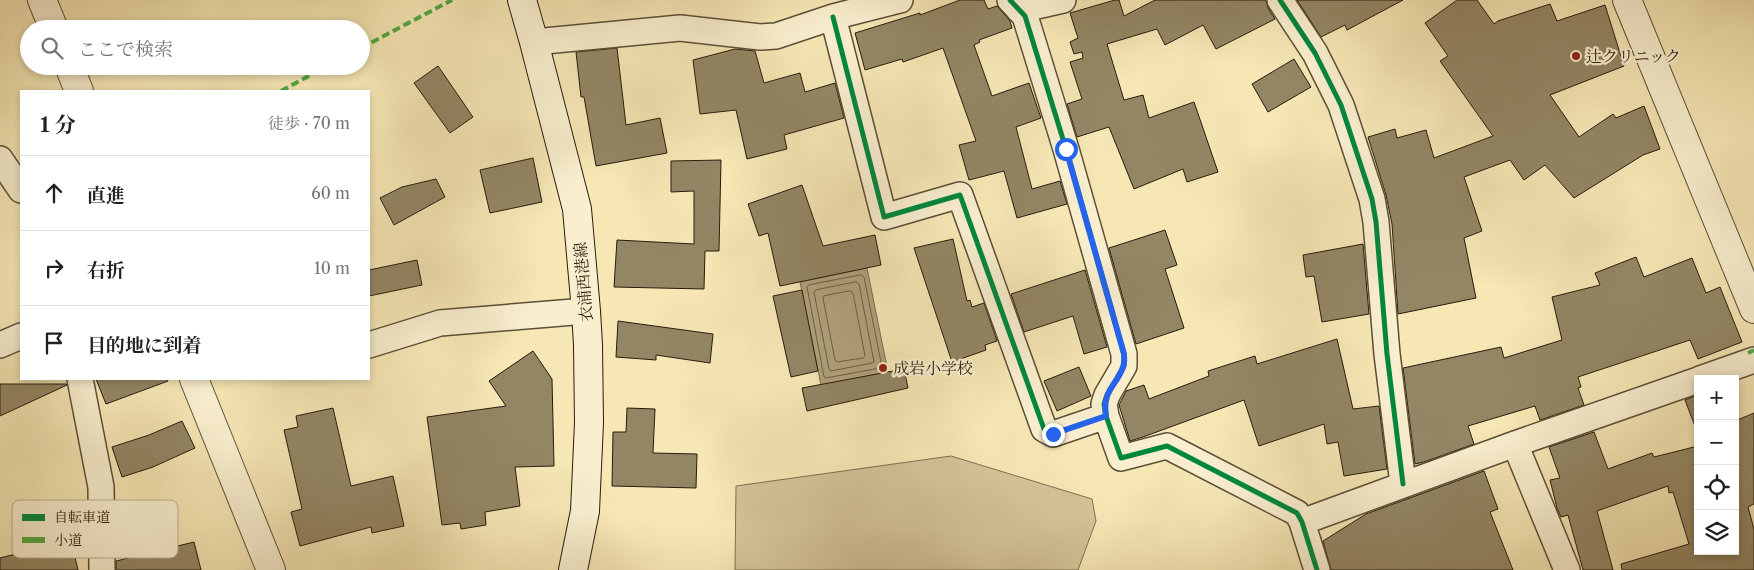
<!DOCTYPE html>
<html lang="ja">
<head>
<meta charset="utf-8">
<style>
  body { margin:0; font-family:"Libre Caslon Text","Noto Serif JP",serif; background:#f6f6f6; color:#202124 }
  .controls { position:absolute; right:15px; bottom:15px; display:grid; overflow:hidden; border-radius:0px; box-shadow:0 2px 8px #0003 }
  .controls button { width:45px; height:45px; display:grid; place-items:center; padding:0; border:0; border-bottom:1px solid #e0e0e0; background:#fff; color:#202124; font:25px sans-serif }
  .stop { position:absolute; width:15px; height:15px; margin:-11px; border:4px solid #2563eb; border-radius:50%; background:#fff }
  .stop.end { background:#2563eb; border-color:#fff; box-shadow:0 1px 5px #0008 }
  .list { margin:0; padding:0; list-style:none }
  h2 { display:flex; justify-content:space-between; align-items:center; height:65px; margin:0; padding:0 20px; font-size:21px }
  h2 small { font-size:16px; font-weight:400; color:#757577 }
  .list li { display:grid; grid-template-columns:32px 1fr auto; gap:15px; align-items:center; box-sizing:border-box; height:75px; padding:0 20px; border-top:1px solid #e0e0e0 }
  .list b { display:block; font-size:19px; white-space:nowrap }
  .list em { font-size:16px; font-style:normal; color:#757577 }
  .icon { flex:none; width:28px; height:28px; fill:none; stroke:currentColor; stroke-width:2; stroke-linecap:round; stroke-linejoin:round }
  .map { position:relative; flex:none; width:1754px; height:570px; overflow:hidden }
  .search { position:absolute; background:#fff; box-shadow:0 2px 8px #0003; left:20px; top:20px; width:350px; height:55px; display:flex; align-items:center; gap:12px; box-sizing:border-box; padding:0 18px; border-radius:28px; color:#757577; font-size:19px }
  .panel { position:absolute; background:#fff; box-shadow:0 2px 8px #0003; left:20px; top:90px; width:350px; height:290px; border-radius:0px }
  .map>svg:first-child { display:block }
  .green { fill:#d3c498; stroke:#7d7052 }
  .water { fill:#b0a27c; stroke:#796c50 }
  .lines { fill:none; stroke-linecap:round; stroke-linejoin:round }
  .shore { stroke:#6c5f44; stroke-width:1 }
  .building { fill:#938664; stroke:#271c0d }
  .minor-casing { stroke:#5b4f37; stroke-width:28 }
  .tertiary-casing { stroke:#5b4f37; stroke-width:30 }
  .secondary-casing { stroke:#271c0d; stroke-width:30 }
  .minor { stroke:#f9efcf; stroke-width:25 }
  .tertiary { stroke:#f9efcf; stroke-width:28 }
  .secondary { stroke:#f9efcf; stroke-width:28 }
  .quiet { stroke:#53a941; stroke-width:4; stroke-dasharray:8 4; stroke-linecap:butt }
  .cycleway-casing { stroke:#f9efcf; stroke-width:8 }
  .cycleway { stroke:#00873e; stroke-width:5 }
  .route { stroke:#2563eb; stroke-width:6 }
  .poi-dot { fill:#8f2418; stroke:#f9efcf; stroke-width:2 }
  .labels { text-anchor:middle; stroke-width:4.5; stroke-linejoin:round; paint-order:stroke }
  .poi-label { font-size:16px; fill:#271c0d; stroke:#f9efcf; text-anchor:start }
  .street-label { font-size:16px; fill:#271c0d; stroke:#f9efcf }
  .key { fill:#f9efcf; stroke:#bab095; stroke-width:1 }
  .key-label { font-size:14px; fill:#271c0d }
</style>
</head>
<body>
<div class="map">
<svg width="1754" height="570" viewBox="0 0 1754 570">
  <rect width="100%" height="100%" fill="#f6e7b5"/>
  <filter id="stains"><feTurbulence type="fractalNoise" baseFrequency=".004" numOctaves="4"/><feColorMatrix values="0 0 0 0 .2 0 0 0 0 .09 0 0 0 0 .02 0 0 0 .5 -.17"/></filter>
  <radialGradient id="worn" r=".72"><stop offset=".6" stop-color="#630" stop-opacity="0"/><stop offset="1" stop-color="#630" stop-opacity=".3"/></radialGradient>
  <path class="green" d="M951,456L1092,499L1096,521L1078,570H735L736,486Z"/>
  <path class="water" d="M867,268L888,372L821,385L800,282Z"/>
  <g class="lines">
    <path class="shore" d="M861,275L864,277L882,367L880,368L826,378L824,377L807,287L809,285Z
      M856,282L859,284L874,362L872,363L831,371L829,369L814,292L816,290Z
      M850,291L853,293L865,356L863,358L837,362L835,360L823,298L824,296Z"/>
  </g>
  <path class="building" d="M960,0H984L988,9L997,6L1010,21L1012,28L979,40L980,42L974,45L992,96L1029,83L1041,118L1016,127L1032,189L1060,181L1067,204L1017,218L1004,171L969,180L959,145L976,141L943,48L903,62L902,59L865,70L855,33L920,13V15Z
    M1115,0H1119L1124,16L1155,0H1266L1268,8L1275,19L1216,49L1203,25L1165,45L1157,29L1107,44L1124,100L1143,95L1149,118L1194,102L1218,172L1187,182L1183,169L1134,189L1109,127L1077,137L1067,104L1082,99L1070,62L1083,58L1082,52L1074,54L1070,42L1078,38L1070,13Z
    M1297,0H1403L1347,30L1345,25L1321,37Z
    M1457,0H1477L1494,24L1498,21L1550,4L1557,21L1605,5L1624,66L1550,95L1579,137L1613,114L1616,118L1644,106L1660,149L1643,155L1574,198L1545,165L1524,180L1510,160L1464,177L1482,231L1464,238L1476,298L1398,314L1392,224L1386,195L1368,137L1395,129L1397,138L1426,130L1434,158L1493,136L1440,61L1448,56L1425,23Z
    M617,48L626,125L660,118L667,153L596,166L584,97H581L576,52Z
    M735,49L755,51L764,83L800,73L805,92L835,83L844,118L784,135L787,149L747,159L736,110L700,114L693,60Z
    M1294,59L1311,87L1268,112L1252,84Z
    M438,66L473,117L450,133L414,83Z
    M533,158L542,202L490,213L480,170Z
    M721,160L719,251H705L704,289L614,287L617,240L694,244V191L671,192V161Z
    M436,179L445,197L394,225L380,198L402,187Z
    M802,185L823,246L875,235L881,265L780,286L768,233L759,236L748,204Z
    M1165,230L1177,265L1165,269L1184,328L1136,344L1109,248Z
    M953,239L967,301L970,300L972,307L984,303L997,341L985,345L986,350L952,362L914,248Z
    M1363,244L1369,314L1322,322L1314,276L1306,277L1303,255Z
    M1636,257L1644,277L1692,258L1706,293L1720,287L1742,342L1698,359L1690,340L1578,377L1581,387L1578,388L1584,405L1540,420L1535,406L1468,426L1474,444L1424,462L1415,464L1403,368L1501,347L1504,358L1562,340L1552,297L1600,285L1595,273Z
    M417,260L422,285L369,296V270Z
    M1085,270L1107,347L1084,354L1073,316L1024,332L1011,294Z
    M802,290L818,371L791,377L773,296Z
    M618,321L713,334L710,363L656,355V360L616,357Z
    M1337,339L1353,409L1379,406L1387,469L1344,476L1338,442L1327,444L1324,424L1259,446L1244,400L1143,437L1130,441L1119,405L1126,391L1144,385L1149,399L1209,376L1208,371L1255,356L1257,364Z
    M533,351L552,379L554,466L515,467L520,506L485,512L486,525L461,529L460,523L442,525L427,417L506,406L489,381Z
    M1079,367L1091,396L1057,411L1044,381Z
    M904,369L908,388L807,411L802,388Z
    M96,379H167L168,381L106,404Z
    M0,384H66L67,385L0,416Z
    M1698,395V434L1685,400Z
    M333,408L351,486L393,476L404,526L372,533L371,527L300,546L291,512L302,509L284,430L298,427L296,416Z
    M627,408L655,409L653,453L697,454L696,488L612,486L613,432H626Z
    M1754,413V504L1748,507L1754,529V570H1622L1621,564L1689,544L1673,492L1669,493L1668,486L1597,511L1613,570H1583L1568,515L1561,517L1557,508L1550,480L1560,478L1549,447L1594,432L1608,469L1652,453L1654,457L1698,446V551H1735V421Z
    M182,421L195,448L153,467L122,477L112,447L149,435Z
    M1484,471L1498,509L1490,512L1513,570H1331L1323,541L1366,514Z
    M71,540L78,570H0V558Z
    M194,542L201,570H116V561Z"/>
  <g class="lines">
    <g class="minor-casing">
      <path id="minor" d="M1010,0L1025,16L1066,149L1124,354V366L1107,395L1104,404L1106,416L1121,458L1167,446L1297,513L1302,522L1317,570
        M1280,0L1315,53L1341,105L1372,199L1376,222L1387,354L1403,484
        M1019,10L1063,0
        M833,17L884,217L960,195L1044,429L1053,434L1106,416
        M534,42L680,28L760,37L776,36L833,17L900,0
        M0,159L21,190
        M0,345L21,336
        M369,345L440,323L586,311
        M80,379L101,487L102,570
        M1700,379L1754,360
        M1515,444L1567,570
        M1302,522L1515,444L1698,380"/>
    </g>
    <g class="tertiary-casing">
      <path id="tertiary" d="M42,0L54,29
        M1627,0L1754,309
        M69,66L79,91
        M194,379L271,570"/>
    </g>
    <g class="secondary-casing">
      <path id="secondary" d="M522,0L534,42L577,209L586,311L588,345L589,423L585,511L573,570"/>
    </g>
    <use href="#minor" class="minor"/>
    <use href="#tertiary" class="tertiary"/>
    <use href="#secondary" class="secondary"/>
    <path class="quiet" d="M361,48L452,0
      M281,91L327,66
      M1748,353L1754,350"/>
    <g class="cycleway-casing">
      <path id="cycleway" d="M1010,0L1025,16L1066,149L1124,354V366L1107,395L1104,404L1106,416L1121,458L1167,446L1297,513L1302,522L1317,570
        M1280,0L1315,53L1341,105L1372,199L1376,222L1387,354L1403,484
        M833,17L884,217L960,195L1044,429L1053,434L1106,416"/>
    </g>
    <use href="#cycleway" class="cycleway"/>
  </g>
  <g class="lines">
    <path class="route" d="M1053,434L1106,416C1102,390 1116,387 1123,367C1125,363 1124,358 1124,354L1066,149"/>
  </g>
  <g class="poi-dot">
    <circle cx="1576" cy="56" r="5"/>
    <circle cx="883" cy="368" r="5"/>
  </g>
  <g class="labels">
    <g class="poi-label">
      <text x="1586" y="62">辻クリニック</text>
      <text x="893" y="374">成岩小学校</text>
    </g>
    <g class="street-label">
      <text transform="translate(583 282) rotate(-95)" y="6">衣浦西港線</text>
    </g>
  </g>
  <rect x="12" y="500" width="166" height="58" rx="8" class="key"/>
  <rect x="22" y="514" width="23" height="7" fill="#00873e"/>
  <rect x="22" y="537" width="23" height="6" fill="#53a941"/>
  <g class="key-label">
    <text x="54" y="522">自転車道</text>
    <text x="54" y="545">小道</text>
  </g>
  <rect width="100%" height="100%" filter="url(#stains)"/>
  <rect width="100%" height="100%" fill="url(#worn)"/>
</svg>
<div class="controls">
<button>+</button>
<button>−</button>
<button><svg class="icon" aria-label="locate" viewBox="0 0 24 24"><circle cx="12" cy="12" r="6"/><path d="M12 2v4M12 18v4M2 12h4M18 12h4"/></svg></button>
<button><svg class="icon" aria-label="layers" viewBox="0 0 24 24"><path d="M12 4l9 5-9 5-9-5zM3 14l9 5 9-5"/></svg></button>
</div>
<div class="stop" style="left:1066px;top:149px"></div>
<div class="stop end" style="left:1053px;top:434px"></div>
<div class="search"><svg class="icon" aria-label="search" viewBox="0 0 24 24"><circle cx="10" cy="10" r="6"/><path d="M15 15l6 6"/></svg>ここで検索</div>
<section class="panel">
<h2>1 分<small>徒歩 · 70 m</small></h2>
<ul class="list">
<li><svg class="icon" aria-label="ahead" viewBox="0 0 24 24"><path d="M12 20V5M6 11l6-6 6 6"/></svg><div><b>直進</b></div><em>60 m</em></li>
<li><svg class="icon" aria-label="right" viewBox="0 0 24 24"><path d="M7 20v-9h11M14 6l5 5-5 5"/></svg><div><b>右折</b></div><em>10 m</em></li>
<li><svg class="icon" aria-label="arrive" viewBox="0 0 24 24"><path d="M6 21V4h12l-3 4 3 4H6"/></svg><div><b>目的地に到着</b></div></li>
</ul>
</section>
</div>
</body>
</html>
